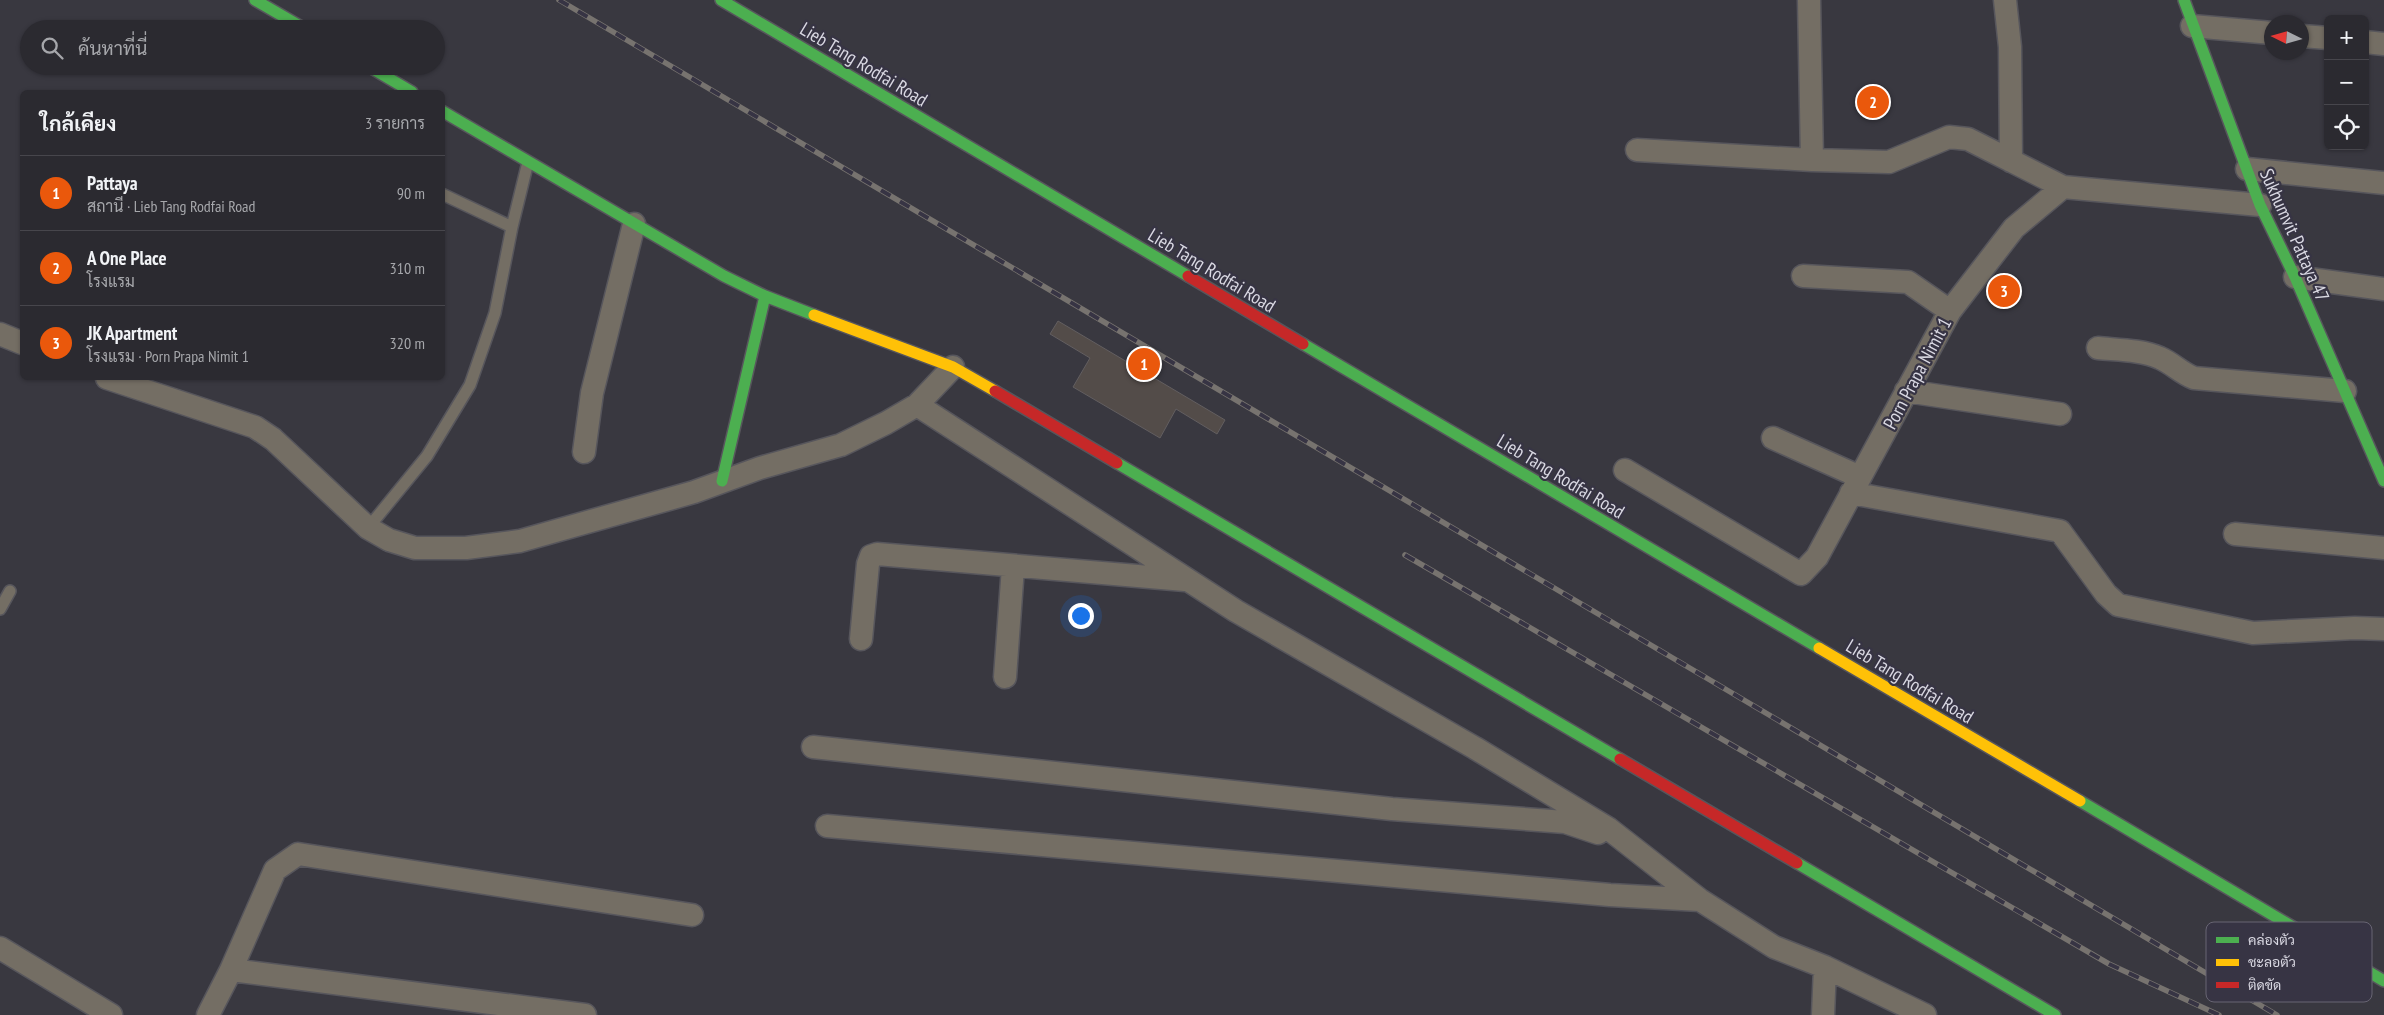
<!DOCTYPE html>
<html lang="th">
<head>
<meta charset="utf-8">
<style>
  body { margin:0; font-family:"PT Sans Narrow",Sarabun,sans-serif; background:#37363c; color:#f1f3f6 }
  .controls { position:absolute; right:15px; top:15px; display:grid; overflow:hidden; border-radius:8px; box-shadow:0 1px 4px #0004 }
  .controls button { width:45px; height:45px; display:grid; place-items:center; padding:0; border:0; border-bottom:1px solid #47464c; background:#2b2a30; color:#f1f3f6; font:25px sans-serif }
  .compass { position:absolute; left:2264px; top:15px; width:45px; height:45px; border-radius:50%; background:#2b2a30; box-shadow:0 1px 4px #0004; rotate:275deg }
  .you { position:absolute; left:1080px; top:615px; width:18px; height:18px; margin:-12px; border:4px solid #fff; border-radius:50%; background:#1a73e8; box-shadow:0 0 0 8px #1a73e833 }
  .badge { display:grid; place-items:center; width:32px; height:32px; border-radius:50%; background:#ea580c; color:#fff; font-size:16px; font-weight:700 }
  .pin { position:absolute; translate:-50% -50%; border:2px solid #fff; box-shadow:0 1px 5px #0006 }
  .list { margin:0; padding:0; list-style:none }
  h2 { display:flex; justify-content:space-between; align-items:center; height:65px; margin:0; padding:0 20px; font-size:21px }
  h2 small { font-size:16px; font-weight:400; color:#a6a7ab }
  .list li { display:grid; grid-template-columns:32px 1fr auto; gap:15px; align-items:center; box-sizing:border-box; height:75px; padding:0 20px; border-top:1px solid #47464c }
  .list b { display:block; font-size:19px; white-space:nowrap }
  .list p { margin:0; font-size:16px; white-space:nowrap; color:#a6a7ab }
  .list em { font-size:16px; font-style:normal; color:#a6a7ab }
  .icon { flex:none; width:28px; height:28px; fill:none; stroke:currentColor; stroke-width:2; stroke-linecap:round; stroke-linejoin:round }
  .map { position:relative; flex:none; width:2384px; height:1015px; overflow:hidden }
  .search { position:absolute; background:#2b2a30; box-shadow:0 1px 4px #0004; left:20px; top:20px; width:425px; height:55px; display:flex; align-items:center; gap:12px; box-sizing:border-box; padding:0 18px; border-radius:28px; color:#a6a7ab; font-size:19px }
  .panel { position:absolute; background:#2b2a30; box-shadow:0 1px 4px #0004; left:20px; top:90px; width:425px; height:290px; border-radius:8px }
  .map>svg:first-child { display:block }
  .building { fill:#534c49; stroke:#625e60 }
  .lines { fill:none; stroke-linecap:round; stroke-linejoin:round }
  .lane-casing { stroke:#57565c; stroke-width:14 }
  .street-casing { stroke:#57565c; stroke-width:25 }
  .fast-casing { stroke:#57565c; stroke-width:14 }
  .slow-casing { stroke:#57565c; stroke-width:14 }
  .jam-casing { stroke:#57565c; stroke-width:14 }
  .lane { stroke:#746e64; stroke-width:11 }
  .street { stroke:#746e64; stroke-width:22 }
  .fast { stroke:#4caf50; stroke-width:11 }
  .slow { stroke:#ffc107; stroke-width:11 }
  .jam { stroke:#c62828; stroke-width:11 }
  .rail-casing { stroke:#77736f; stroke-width:5.5 }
  .rail { stroke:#373444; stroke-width:4; stroke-dasharray:11; stroke-linecap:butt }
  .labels { text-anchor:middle; stroke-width:4.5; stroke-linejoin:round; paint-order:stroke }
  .street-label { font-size:19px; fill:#d9d8e2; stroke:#373444 }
  .key { fill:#373444; stroke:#686573; stroke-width:1 }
  .key-label { font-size:14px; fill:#d9d8e2 }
</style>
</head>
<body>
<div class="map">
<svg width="2384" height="1015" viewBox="0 0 2384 1015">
  <rect width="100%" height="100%" fill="#393840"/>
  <path class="building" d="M1058,321L1225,420L1217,434L1176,409L1160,438L1073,387L1090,358L1050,334Z"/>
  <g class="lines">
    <g class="lane-casing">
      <path id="lane" d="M442,194L512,227
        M368,528L427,456L470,385L495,313L512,227L528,162
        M0,609L10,591"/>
    </g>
    <g class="street-casing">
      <path id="street" d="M1809,0L1812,160
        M2005,0L2010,47L2011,161
        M2192,26L2272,33
        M2302,36L2328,38
        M2365,42L2384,44
        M1637,150L1812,160L1889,162L1949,137L1968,139L2063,187
        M2247,169L2384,183
        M1803,276L1908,282L1950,311
        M2295,277L2384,289
        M0,334L22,343
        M2098,348C2118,350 2142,350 2160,358C2172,363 2181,373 2194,378L2345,391
        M107,378L255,427L273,439L368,528L389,540L415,548H466L520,541L694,492L760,468L841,445L886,423L917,405L953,367
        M1906,391L2060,414
        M917,405L1236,611L1475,748L1609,829L1700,900L1774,947L1825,967L1925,1015
        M1773,438L1860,477
        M584,452L592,393L634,224
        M1625,470L1801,574L1817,557L1950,311L2014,228L2063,187L2260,205
        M1851,493L2060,531L2106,594L2118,605L2253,633L2355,628L2384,629
        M2235,534L2384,548
        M861,639L868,564L871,556L877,554L1185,580
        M1005,677L1013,567
        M813,747L1392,809L1565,822L1598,833
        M827,826L1610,895L1700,900
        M0,948L111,1015
        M231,970L585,1015
        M208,1015L231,970L275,870L298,854L692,915
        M1823,1015L1825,967"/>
    </g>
    <g class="fast-casing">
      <path id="fast" d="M255,0L305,29
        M721,0L1188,276
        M2184,0L2260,205L2295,277L2384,481
        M368,66L412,92
        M442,111L724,276L765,296L814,315
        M1303,344L1819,648
        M1117,463L1620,759
        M722,481L765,296
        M2080,801L2384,981
        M1797,863L2055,1015"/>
    </g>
    <g class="slow-casing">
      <path id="slow" d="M814,315L953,367L995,391
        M1819,648L2080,801"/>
    </g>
    <g class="jam-casing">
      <path id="jam" d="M1188,276L1303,344
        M995,391L1117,463
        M1620,759L1797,863"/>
    </g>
    <use href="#lane" class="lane"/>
    <use href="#street" class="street"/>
    <use href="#fast" class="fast"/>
    <use href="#slow" class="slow"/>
    <use href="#jam" class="jam"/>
    <g class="rail-casing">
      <path id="rail" d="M559,0L2277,1015
        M1405,555L2109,964L2219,1015"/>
    </g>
    <use href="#rail" class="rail"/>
  </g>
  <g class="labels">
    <g class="street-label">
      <text transform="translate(864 64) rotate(31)" y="7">Lieb Tang Rodfai Road</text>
      <text transform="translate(2295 235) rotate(66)" y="7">Sukhumvit Pattaya 47</text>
      <text transform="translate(1212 270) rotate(31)" y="7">Lieb Tang Rodfai Road</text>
      <text transform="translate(1917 373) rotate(-62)" y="7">Porn Prapa Nimit 1</text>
      <text transform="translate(1561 476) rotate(31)" y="7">Lieb Tang Rodfai Road</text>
      <text transform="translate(1910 681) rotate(31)" y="7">Lieb Tang Rodfai Road</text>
    </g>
  </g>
  <rect x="2206" y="922" width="166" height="80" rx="8" class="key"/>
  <rect x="2216" y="937" width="23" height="6" fill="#4caf50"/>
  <rect x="2216" y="959" width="23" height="7" fill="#ffc107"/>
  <rect x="2216" y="982" width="23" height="6" fill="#c62828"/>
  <g class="key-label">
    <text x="2248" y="945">คล่องตัว</text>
    <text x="2248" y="967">ชะลอตัว</text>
    <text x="2248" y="990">ติดขัด</text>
  </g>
</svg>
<div class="controls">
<button>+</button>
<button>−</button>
<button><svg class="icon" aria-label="locate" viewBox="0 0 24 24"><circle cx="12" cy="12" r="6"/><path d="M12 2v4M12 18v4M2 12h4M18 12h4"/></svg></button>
</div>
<svg class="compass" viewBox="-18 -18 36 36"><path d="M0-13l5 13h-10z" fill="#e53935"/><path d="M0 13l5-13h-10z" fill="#a6a7ab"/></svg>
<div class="you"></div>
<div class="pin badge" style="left:1144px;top:364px">1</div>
<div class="pin badge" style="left:1873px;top:102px">2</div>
<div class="pin badge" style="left:2004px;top:291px">3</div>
<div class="search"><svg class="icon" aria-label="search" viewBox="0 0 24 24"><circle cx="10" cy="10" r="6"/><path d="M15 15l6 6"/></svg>ค้นหาที่นี่</div>
<section class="panel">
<h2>ใกล้เคียง<small>3 รายการ</small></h2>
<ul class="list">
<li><span class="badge">1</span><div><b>Pattaya</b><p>สถานี · Lieb Tang Rodfai Road</p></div><em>90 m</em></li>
<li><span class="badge">2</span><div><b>A One Place</b><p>โรงแรม</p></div><em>310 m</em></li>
<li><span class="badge">3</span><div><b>JK Apartment</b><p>โรงแรม · Porn Prapa Nimit 1</p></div><em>320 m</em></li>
</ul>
</section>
</div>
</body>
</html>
